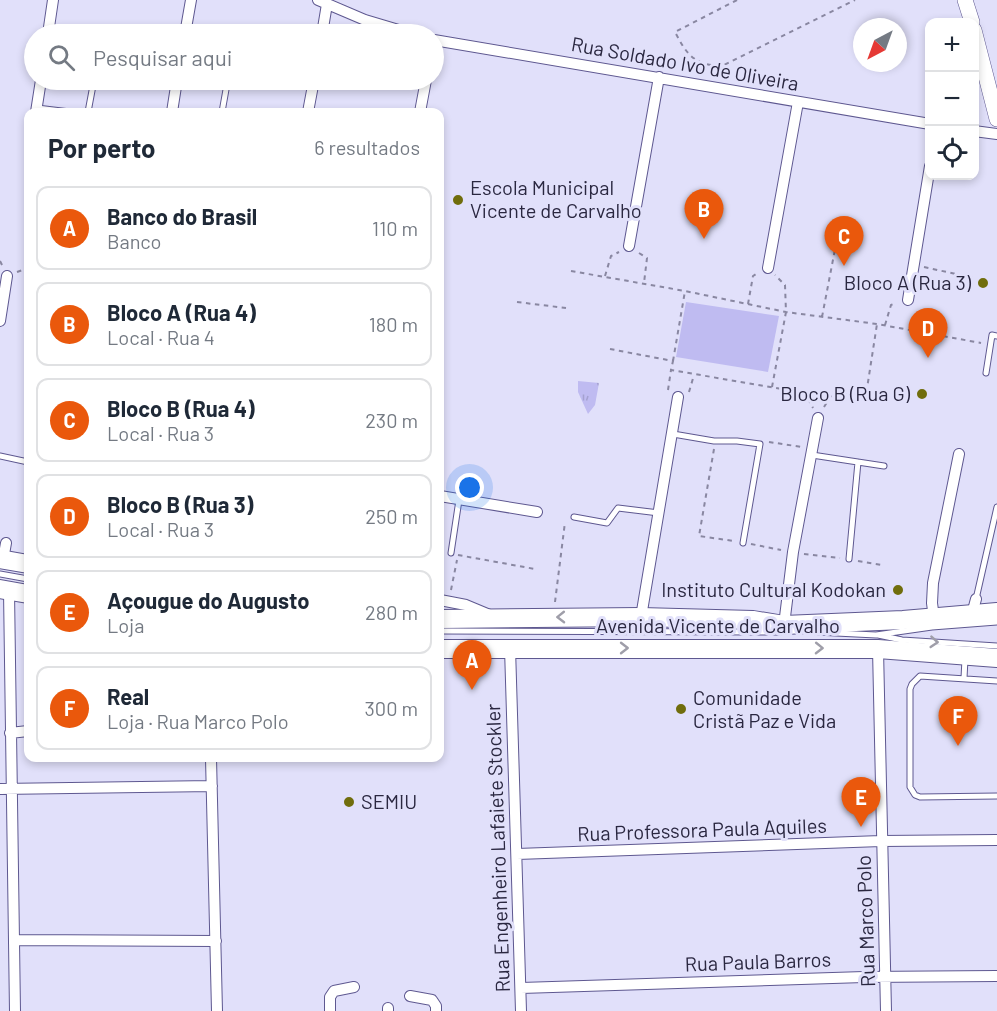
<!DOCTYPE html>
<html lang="pt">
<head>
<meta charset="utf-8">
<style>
  body { margin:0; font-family:Barlow,sans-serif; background:#f6f6f7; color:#1f2937 }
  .controls { position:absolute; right:18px; top:18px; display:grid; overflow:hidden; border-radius:12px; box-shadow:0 3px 9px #0003 }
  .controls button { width:54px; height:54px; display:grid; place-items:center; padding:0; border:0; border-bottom:2px solid #e0e1e3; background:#fff; color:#1f2937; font:30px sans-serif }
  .compass { position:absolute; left:853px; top:18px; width:54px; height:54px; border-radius:50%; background:#fff; box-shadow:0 3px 9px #0003; rotate:221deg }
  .you { position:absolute; left:470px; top:488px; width:21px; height:21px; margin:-15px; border:4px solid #fff; border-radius:50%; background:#1a73e8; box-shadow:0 0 0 9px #1a73e833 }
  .badge { display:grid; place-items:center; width:39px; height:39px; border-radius:50%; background:#ea580c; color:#fff; font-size:20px; font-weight:700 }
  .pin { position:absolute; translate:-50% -50px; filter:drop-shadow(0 2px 3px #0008) }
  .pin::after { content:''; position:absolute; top:32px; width:21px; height:18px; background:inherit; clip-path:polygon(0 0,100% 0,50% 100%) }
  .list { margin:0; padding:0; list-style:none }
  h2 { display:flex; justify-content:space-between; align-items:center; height:78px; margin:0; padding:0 24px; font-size:26px }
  h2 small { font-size:20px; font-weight:400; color:#747a83 }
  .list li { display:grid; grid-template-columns:39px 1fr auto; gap:18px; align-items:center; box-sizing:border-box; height:84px; margin:0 12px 12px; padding:0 12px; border:2px solid #e0e1e3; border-radius:12px }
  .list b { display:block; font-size:22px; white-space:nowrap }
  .list p { margin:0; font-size:20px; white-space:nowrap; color:#747a83 }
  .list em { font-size:20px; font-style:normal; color:#747a83 }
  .icon { flex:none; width:33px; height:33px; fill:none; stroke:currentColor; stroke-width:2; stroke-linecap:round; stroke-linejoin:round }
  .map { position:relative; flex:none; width:997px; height:1011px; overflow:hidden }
  .search { position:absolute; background:#fff; box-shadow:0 3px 9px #0003; left:24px; top:24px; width:420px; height:66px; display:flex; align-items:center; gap:15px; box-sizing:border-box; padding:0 21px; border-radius:33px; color:#747a83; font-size:22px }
  .panel { position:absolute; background:#fff; box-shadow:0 3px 9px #0003; left:24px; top:108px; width:420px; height:654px; border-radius:12px }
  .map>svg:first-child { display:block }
  .grass { fill:url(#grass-tufts) }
  .pitch { fill:#bfbbf1 }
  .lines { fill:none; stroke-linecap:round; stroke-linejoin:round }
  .lane-casing { stroke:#5e5890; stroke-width:7 }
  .street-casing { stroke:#5e5890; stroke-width:12 }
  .secondary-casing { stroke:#5e5890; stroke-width:16 }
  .primary-casing { stroke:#5e5890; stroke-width:20 }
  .path { stroke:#8987a1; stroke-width:2; stroke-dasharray:4.5 4.5; stroke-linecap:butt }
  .lane { stroke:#fff; stroke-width:5 }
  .street { stroke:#fff; stroke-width:10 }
  .secondary { stroke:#fff; stroke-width:15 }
  .primary { stroke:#fff; stroke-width:18 }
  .oneway { stroke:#9f9ea9 }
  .poi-dot { fill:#706d0c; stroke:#e1e0fa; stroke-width:2 }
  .labels { text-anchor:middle; stroke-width:6; stroke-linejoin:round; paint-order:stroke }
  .street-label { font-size:20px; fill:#2a2740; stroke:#e1e0fa }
  .poi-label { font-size:20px; fill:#2a2740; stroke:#e1e0fa; text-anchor:start }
</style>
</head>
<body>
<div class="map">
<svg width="997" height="1011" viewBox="0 0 997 1011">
  <defs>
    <pattern id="grass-tufts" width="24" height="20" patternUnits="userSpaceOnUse" patternTransform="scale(1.5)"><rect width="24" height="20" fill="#bfbbf1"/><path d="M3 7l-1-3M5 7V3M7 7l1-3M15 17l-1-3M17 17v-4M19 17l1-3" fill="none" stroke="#a4a1d0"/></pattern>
  </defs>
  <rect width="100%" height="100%" fill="#e1e0fa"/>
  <path class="grass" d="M578,381L599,383L595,405L588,414L578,392Z"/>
  <path class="pitch" d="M686,302L779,316L768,372L676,357Z"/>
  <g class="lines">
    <g class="lane-casing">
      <path id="lane" d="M37,108L70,112
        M88,112L94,80
        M222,112L227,84L231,80
        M986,373L992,335L997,336
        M673,434L714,441H737L760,444L743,543
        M812,455L884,466
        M0,456L28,462
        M574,517L607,523L618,508L659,513
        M451,553L459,500
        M849,559L858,462
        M0,574L28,579
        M976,599L997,507
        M440,631L780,632
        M816,632L876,635L932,627L997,622
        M878,635L902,640L997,646
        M964,678L965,659
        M997,681L920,676L912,684L910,689V787L915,795L920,797L997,796"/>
    </g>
    <g class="street-casing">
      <path id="street" d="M318,0L365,20L412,34
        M48,34L53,0
        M185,34L191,0
        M322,34L327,4
        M434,40L930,124
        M36,112L41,80
        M172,112L177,80
        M308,112L314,80
        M420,112L426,80
        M974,131L997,134
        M629,246L659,77
        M768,268L798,102
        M908,300L930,166
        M0,321L7,276
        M440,496L537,512
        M3,560L6,543
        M9,591L15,1011
        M440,600L466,605L490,615
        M972,614L976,599
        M641,617L678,397
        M934,618L932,603L933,583L959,454
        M784,625L793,552L818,418
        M510,648L521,1011
        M878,649L886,1011
        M10,733L28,731
        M211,758L217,1011
        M0,789L212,786
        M517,854L881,841L997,840
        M15,940L216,941
        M521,988L864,977L997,976
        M410,996L432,1000L436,1006V1011
        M330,1011V997L334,991L354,987
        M388,1011V1008"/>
    </g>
    <g class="secondary-casing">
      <path id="secondary" d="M965,0L972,22
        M974,30L997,119"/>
    </g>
    <g class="primary-casing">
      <path id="primary" d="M0,559L28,564
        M0,589L28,594
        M440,619L641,617L753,620L784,625L903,620L997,612
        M440,649H878L997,658"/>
    </g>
    <path class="path" d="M737,0L675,32C687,55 694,65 722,66L855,0
      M639,253L647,258L644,283
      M0,261L3,267
      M924,267L974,278
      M571,271L685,291L786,312L877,324L981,343
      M17,272L28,268
      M605,276L611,256L619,252
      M517,302L566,308
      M748,304L753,276L759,272
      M822,317L841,218
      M885,325L891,305L896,303
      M610,349L673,361L671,370L805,393L813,408
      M673,361L685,291
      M772,387L786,312L785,285L775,275
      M668,390L671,370
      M689,392L694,375
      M866,395L874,396
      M824,407L834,391L866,395L877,324
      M769,442L802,447
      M714,449L699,536L734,541
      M751,544L781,550
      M804,554L840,558
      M458,555L535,569
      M858,561L882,565
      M451,590L457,560
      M555,602L565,522"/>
    <use href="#lane" class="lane"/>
    <use href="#street" class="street"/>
    <use href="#secondary" class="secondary"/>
    <use href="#primary" class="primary"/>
  </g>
  <defs><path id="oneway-chevron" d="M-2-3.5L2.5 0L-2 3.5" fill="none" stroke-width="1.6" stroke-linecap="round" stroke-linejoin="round" transform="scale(1.5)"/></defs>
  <g class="oneway">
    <use href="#oneway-chevron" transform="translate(561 617) rotate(179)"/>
    <use href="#oneway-chevron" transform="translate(934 642) rotate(4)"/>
    <use href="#oneway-chevron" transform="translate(624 648)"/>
    <use href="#oneway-chevron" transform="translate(819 648) rotate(1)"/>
  </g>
  <g class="poi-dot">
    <circle cx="458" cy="200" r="6"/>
    <circle cx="983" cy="283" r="6"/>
    <circle cx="922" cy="394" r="6"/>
    <circle cx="898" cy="590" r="6"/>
    <circle cx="681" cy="709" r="6"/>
    <circle cx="349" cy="802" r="6"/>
  </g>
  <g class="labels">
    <g class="street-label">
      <text transform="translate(685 64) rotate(10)" y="7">Rua Soldado Ivo de Oliveira</text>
      <text x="718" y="633">Avenida Vicente de Carvalho</text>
      <text transform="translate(702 830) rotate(-2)" y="7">Rua Professora Paula Aquiles</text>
      <text transform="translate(498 848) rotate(-92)" y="7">Rua Engenheiro Lafaiete Stockler</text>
      <text transform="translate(866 921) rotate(-92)" y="7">Rua Marco Polo</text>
      <text transform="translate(758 962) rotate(-2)" y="7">Rua Paula Barros</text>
    </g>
    <g class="poi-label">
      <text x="470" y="195">Escola Municipal<tspan x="470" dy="23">Vicente de Carvalho</tspan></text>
      <text x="971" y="290" text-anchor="end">Bloco A (Rua 3)</text>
      <text x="910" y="401" text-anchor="end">Bloco B (Rua G)</text>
      <text x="886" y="597" text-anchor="end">Instituto Cultural Kodokan</text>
      <text x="693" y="705">Comunidade<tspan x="693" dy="23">Cristã Paz e Vida</tspan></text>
      <text x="361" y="809">SEMIU</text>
    </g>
  </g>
</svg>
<div class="controls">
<button>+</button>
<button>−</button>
<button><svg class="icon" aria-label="locate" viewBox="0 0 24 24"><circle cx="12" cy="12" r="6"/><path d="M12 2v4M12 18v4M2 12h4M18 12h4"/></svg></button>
</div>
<svg class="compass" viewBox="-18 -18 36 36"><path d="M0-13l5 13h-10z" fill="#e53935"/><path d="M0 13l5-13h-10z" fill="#747a83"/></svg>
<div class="you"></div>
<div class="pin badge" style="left:472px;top:690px">A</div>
<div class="pin badge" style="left:704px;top:239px">B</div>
<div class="pin badge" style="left:844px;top:266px">C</div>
<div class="pin badge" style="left:928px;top:358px">D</div>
<div class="pin badge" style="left:861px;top:827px">E</div>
<div class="pin badge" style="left:958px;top:746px">F</div>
<div class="search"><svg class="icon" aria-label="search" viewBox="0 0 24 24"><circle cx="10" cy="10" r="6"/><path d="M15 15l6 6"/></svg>Pesquisar aqui</div>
<section class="panel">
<h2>Por perto<small>6 resultados</small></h2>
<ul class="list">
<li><span class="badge">A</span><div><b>Banco do Brasil</b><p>Banco</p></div><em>110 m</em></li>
<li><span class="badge">B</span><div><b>Bloco A (Rua 4)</b><p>Local · Rua 4</p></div><em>180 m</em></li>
<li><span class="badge">C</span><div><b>Bloco B (Rua 4)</b><p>Local · Rua 3</p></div><em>230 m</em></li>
<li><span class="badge">D</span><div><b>Bloco B (Rua 3)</b><p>Local · Rua 3</p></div><em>250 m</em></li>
<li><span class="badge">E</span><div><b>Açougue do Augusto</b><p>Loja</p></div><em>280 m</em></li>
<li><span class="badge">F</span><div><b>Real</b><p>Loja · Rua Marco Polo</p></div><em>300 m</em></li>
</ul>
</section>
</div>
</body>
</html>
